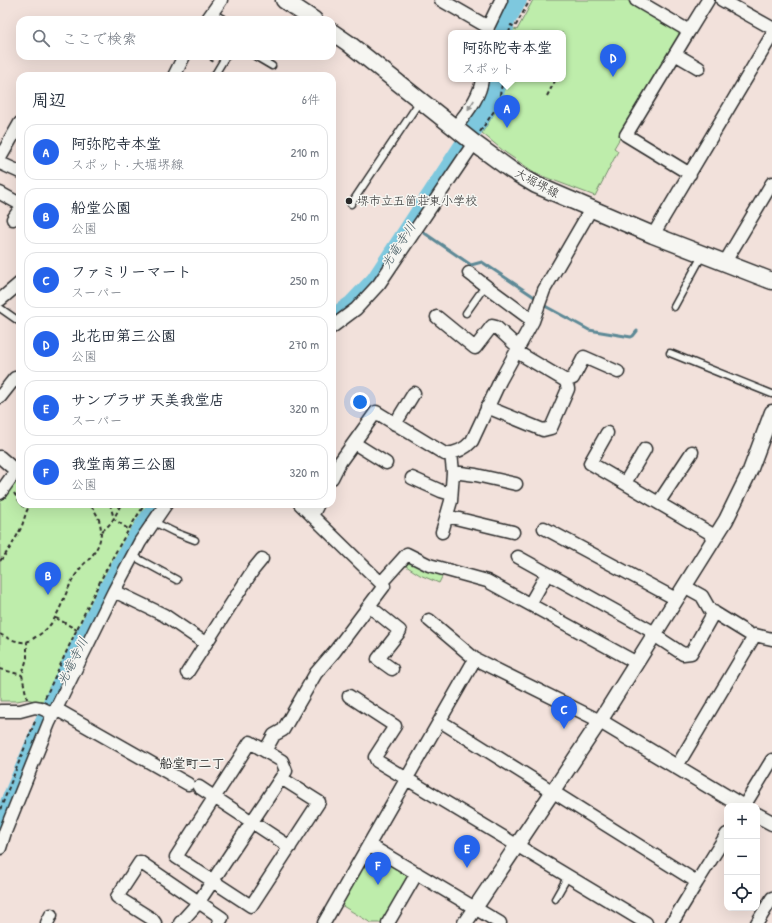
<!DOCTYPE html>
<html lang="ja">
<head>
<meta charset="utf-8">
<style>
  body { margin:0; font-family:"Patrick Hand","Klee One",sans-serif; background:#f6f6f7; color:#1f2937 }
  .controls { position:absolute; right:12px; bottom:12px; display:grid; overflow:hidden; border-radius:8px; box-shadow:0 4px 16px #0002 }
  .controls button { width:36px; height:36px; display:grid; place-items:center; padding:0; border:0; border-bottom:1px solid #e0e1e3; background:#fff; color:#1f2937; font:20px sans-serif }
  .you { position:absolute; left:360px; top:402px; width:14px; height:14px; margin:-10px; border:3px solid #fff; border-radius:50%; background:#1a73e8; box-shadow:0 0 0 6px #1a73e833 }
  .badge { display:grid; place-items:center; width:26px; height:26px; border-radius:50%; background:#2563eb; color:#fff; font-size:13px; font-weight:700 }
  .pin { position:absolute; translate:-50% -33px; filter:drop-shadow(0 1px 2px #0008) }
  .pin::after { content:''; position:absolute; top:21px; width:14px; height:12px; background:inherit; clip-path:polygon(0 0,100% 0,50% 100%) }
  .popup { position:absolute; left:448px; top:30px; width:118px; height:52px; box-sizing:border-box; display:grid; place-content:center; border-radius:8px; background:#fff; filter:drop-shadow(0 1px 3px #0005); font-size:13px; white-space:nowrap; color:#747a83 }
  .popup b { font-size:15px; color:#1f2937 }
  .popup::after { content:''; position:absolute; left:50%; top:100%; margin-left:-8px; border:8px solid transparent; border-top-color:#fff }
  .list { margin:0; padding:0; list-style:none }
  h2 { display:flex; justify-content:space-between; align-items:center; height:52px; margin:0; padding:0 16px; font-size:17px }
  h2 small { font-size:13px; font-weight:400; color:#747a83 }
  .list li { display:grid; grid-template-columns:26px 1fr auto; gap:12px; align-items:center; box-sizing:border-box; height:56px; margin:0 8px 8px; padding:0 8px; border:1px solid #e0e1e3; border-radius:12px }
  .list b { display:block; font-size:15px; white-space:nowrap }
  .list p { margin:0; font-size:13px; white-space:nowrap; color:#747a83 }
  .list em { font-size:13px; font-style:normal; color:#747a83 }
  .icon { flex:none; width:22px; height:22px; fill:none; stroke:currentColor; stroke-width:2; stroke-linecap:round; stroke-linejoin:round }
  .map { position:relative; flex:none; width:772px; height:923px; overflow:hidden }
  .search { position:absolute; background:#fff; box-shadow:0 4px 16px #0002; left:16px; top:16px; width:320px; height:44px; display:flex; align-items:center; gap:10px; box-sizing:border-box; padding:0 14px; border-radius:12px; color:#747a83; font-size:15px }
  .panel { position:absolute; background:#fff; box-shadow:0 4px 16px #0002; left:16px; top:72px; width:320px; height:436px; border-radius:12px }
  .map>svg:first-child { display:block }
  .green { fill:#beedab; stroke:#748c6b }
  .lines { fill:none; stroke-linecap:round; stroke-linejoin:round }
  .stream { stroke:#5d8996; stroke-width:3 }
  .river { stroke:#7ec8de; stroke-width:18 }
  .service-casing { stroke:#2b2b2b; stroke-width:9 }
  .minor-casing { stroke:#2b2b2b; stroke-width:15 }
  .tertiary-casing { stroke:#2b2b2b; stroke-width:17 }
  .secondary-casing { stroke:#2b2b2b; stroke-width:19 }
  .path { stroke:#2b2b2b; stroke-width:2; stroke-dasharray:4 3; stroke-linecap:butt }
  .service { stroke:#f6f6f2; stroke-width:6 }
  .minor { stroke:#f6f6f2; stroke-width:12 }
  .tertiary { stroke:#f6f6f2; stroke-width:14 }
  .secondary { stroke:#f6f6f2; stroke-width:16 }
  .oneway { fill:#90908e }
  .poi-dot { fill:#2b2b2b; stroke:#f6f6f2; stroke-width:1.5 }
  .labels { text-anchor:middle; stroke-width:3; stroke-linejoin:round; paint-order:stroke }
  .street-label { font-size:12px; fill:#2b2b2b; stroke:#f6f6f2 }
  .poi-label { font-size:12px; fill:#2b2b2b; stroke:#f6f6f2; text-anchor:start }
  .water-label { font-size:13px; font-style:italic; fill:#445a61; stroke:#f6f6f2 }
  .neighbourhood-label { font-size:13px; font-weight:bold; fill:#2b2b2b; stroke:#f6f6f2 }
</style>
</head>
<body>
<div class="map">
<svg width="772" height="923" viewBox="0 0 772 923">
  <rect width="100%" height="100%" fill="#f2e1db"/>
  <filter id="ink" filterUnits="userSpaceOnUse"><feTurbulence type="fractalNoise" baseFrequency=".025" numOctaves="2"/><feDisplacementMap in="SourceGraphic" scale="8" xChannelSelector="R" yChannelSelector="G"/><feConvolveMatrix kernelMatrix="1 2 1 2 8 2 1 2 1" color-interpolation-filters="sRGB"/></filter>
  <g filter="url(#ink)">
    <path class="green" d="M533,0H629L681,30L682,34L614,148L618,151L595,196L537,174L506,153L482,133L499,106L508,79H563V33H512V28L517,30Z
      M20,471V504H148L130,531L107,572L45,704L27,699L17,701H0V500Z
      M410,560L443,575L439,583L420,575L406,566Z
      M375,853L406,871L408,877L382,923H371L341,905L370,855Z"/>
    <g class="lines">
      <path class="stream" d="M411,224H412
        M423,232L471,265L482,262L536,298
        M545,306L589,330L631,337L633,336L637,331"/>
      <path class="river" d="M504,33L506,21L518,0
        M332,318L352,304L375,280L494,98L499,79
        M0,824L56,693L108,588L134,540L158,504"/>
      <g class="service-casing">
        <path id="service" d="M212,13L225,20
          M255,56L272,66
          M214,76L226,56
          M351,204L420,101
          M674,307L703,254
          M0,308L20,322
          M466,313L485,286
          M670,353L772,394
          M154,522L174,532L195,540
          M133,556L177,580
          M555,899L568,876"/>
      </g>
      <g class="minor-casing">
        <path id="minor" d="M441,0L488,27
          M636,0L689,31L708,0
          M722,0L772,28
          M207,20L221,0
          M689,31L626,135L690,174
          M487,33L488,27L501,0
          M675,54L699,68
          M174,76L184,56
          M455,128C466,113 480,98 482,79
          M0,158L20,123
          M0,163L20,172
          M0,193L20,204
          M13,219L20,209
          M653,235L772,35
          M725,262L772,183
          M469,273L487,287L533,321
          M0,300L20,283
          M437,317L475,348L492,326L496,327L519,348
          M332,327L356,309L379,284L474,143
          M566,381L573,378L584,357L618,372
          M0,397L15,378L20,382
          M487,407L543,430L551,428L568,389L566,381L517,352
          M395,424L414,393
          M607,433L590,463L715,536
          M354,443L386,463
          M0,457L16,471
          M453,472L476,475L516,484
          M332,478L340,462L376,412L445,454C456,453 464,450 472,441L500,381L533,321L544,290L591,209
          M412,478L441,491L451,494
          M625,483L645,449
          M0,493L20,465
          M659,502L692,452
          M312,516L318,504
          M447,516L513,532
          M544,528L676,599
          M442,532L451,501L453,472L451,453
          M518,557L655,633
          M381,583L407,554L429,565L487,581L637,663
          M684,586L702,596L710,610L754,637
          M114,591L164,615L205,643
          M530,604L547,574
          M369,606L400,631L378,659L392,669
          M429,620L475,659
          M654,635L683,654L691,653L714,612
          M187,673L253,570L262,559
          M349,696L395,726L375,757L377,761L646,923
          M56,709L188,784
          M0,711H20L35,707L41,708L54,714
          M440,721L697,882L672,923
          M265,751L274,735L283,730L316,673L335,651L384,586L300,504
          M677,766L755,635L772,639
          M199,787L290,847
          M744,806L772,760
          M369,845L500,923
          M0,848L5,832L49,723L114,591L140,542L166,504
          M697,882L727,834
          M47,923L51,915
          M155,923L152,919L117,897L140,862L222,918L219,923
          M180,923L198,903L281,778L286,771L282,761L250,742L176,857L251,906L319,802L281,778
          M324,923L475,659L600,721
          M388,923L417,873
          M757,923L772,898"/>
      </g>
      <g class="tertiary-casing">
        <path id="tertiary" d="M600,721L742,806
          M757,815L772,823
          M465,923L600,721L726,520L750,471L772,412"/>
      </g>
      <g class="secondary-casing">
        <path id="secondary" d="M284,0L314,20
          M332,32L348,43L474,143L511,170L536,185L653,235L772,281"/>
      </g>
      <path class="path" d="M509,33L511,25L515,27L530,0
        M204,56L214,62
        M547,96L556,79
        M480,132L498,105L503,79
        M14,493L20,502
        M22,504L26,510
        M110,504L114,519L128,529
        M102,531C112,524 116,515 121,504
        M0,561C9,551 15,540 21,528C25,519 25,511 31,504
        M56,618L77,630
        M0,634C7,638 18,643 26,642C30,641 34,638 37,636C57,625 61,602 71,583C74,577 78,571 83,565C87,561 92,557 95,551C105,536 102,517 89,504
        M0,669L22,675
        M45,698C76,632 104,565 145,504
        M27,699L22,675L27,658V642
        M0,810L36,719"/>
      <use href="#service" class="service"/>
      <use href="#minor" class="minor"/>
      <use href="#tertiary" class="tertiary"/>
      <use href="#secondary" class="secondary"/>
    </g>
    <defs><path id="oneway-solid" d="M-6-.8H1V-3.2L6.5 0L1 3.2V.8H-6Z"/></defs>
    <use class="oneway" href="#oneway-solid" transform="translate(471 105) rotate(123)"/>
  </g>
  <circle class="poi-dot" cx="349" cy="201" r="4"/>
  <g class="labels">
    <g class="street-label">
      <text transform="translate(537 183) rotate(28)" y="4">大堀堺線</text>
    </g>
    <g class="poi-label">
      <text x="357" y="205">堺市立五箇荘東小学校</text>
    </g>
    <g class="water-label">
      <text transform="translate(398 245) rotate(-57)" y="5">光竜寺川</text>
      <text transform="translate(72 661) rotate(-63)" y="5">光竜寺川</text>
    </g>
    <g class="neighbourhood-label">
      <text x="192" y="768">船堂町二丁</text>
    </g>
  </g>
</svg>
<div class="controls">
<button>+</button>
<button>−</button>
<button><svg class="icon" aria-label="locate" viewBox="0 0 24 24"><circle cx="12" cy="12" r="6"/><path d="M12 2v4M12 18v4M2 12h4M18 12h4"/></svg></button>
</div>
<div class="you"></div>
<div class="pin badge" style="left:507px;top:128px">A</div>
<div class="popup"><b>阿弥陀寺本堂</b>スポット</div>
<div class="pin badge" style="left:48px;top:595px">B</div>
<div class="pin badge" style="left:564px;top:729px">C</div>
<div class="pin badge" style="left:613px;top:77px">D</div>
<div class="pin badge" style="left:467px;top:868px">E</div>
<div class="pin badge" style="left:378px;top:885px">F</div>
<div class="search"><svg class="icon" aria-label="search" viewBox="0 0 24 24"><circle cx="10" cy="10" r="6"/><path d="M15 15l6 6"/></svg>ここで検索</div>
<section class="panel">
<h2>周辺<small>6件</small></h2>
<ul class="list">
<li><span class="badge">A</span><div><b>阿弥陀寺本堂</b><p>スポット · 大堀堺線</p></div><em>210 m</em></li>
<li><span class="badge">B</span><div><b>船堂公園</b><p>公園</p></div><em>240 m</em></li>
<li><span class="badge">C</span><div><b>ファミリーマート</b><p>スーパー</p></div><em>250 m</em></li>
<li><span class="badge">D</span><div><b>北花田第三公園</b><p>公園</p></div><em>270 m</em></li>
<li><span class="badge">E</span><div><b>サンプラザ 天美我堂店</b><p>スーパー</p></div><em>320 m</em></li>
<li><span class="badge">F</span><div><b>我堂南第三公園</b><p>公園</p></div><em>320 m</em></li>
</ul>
</section>
</div>
</body>
</html>
